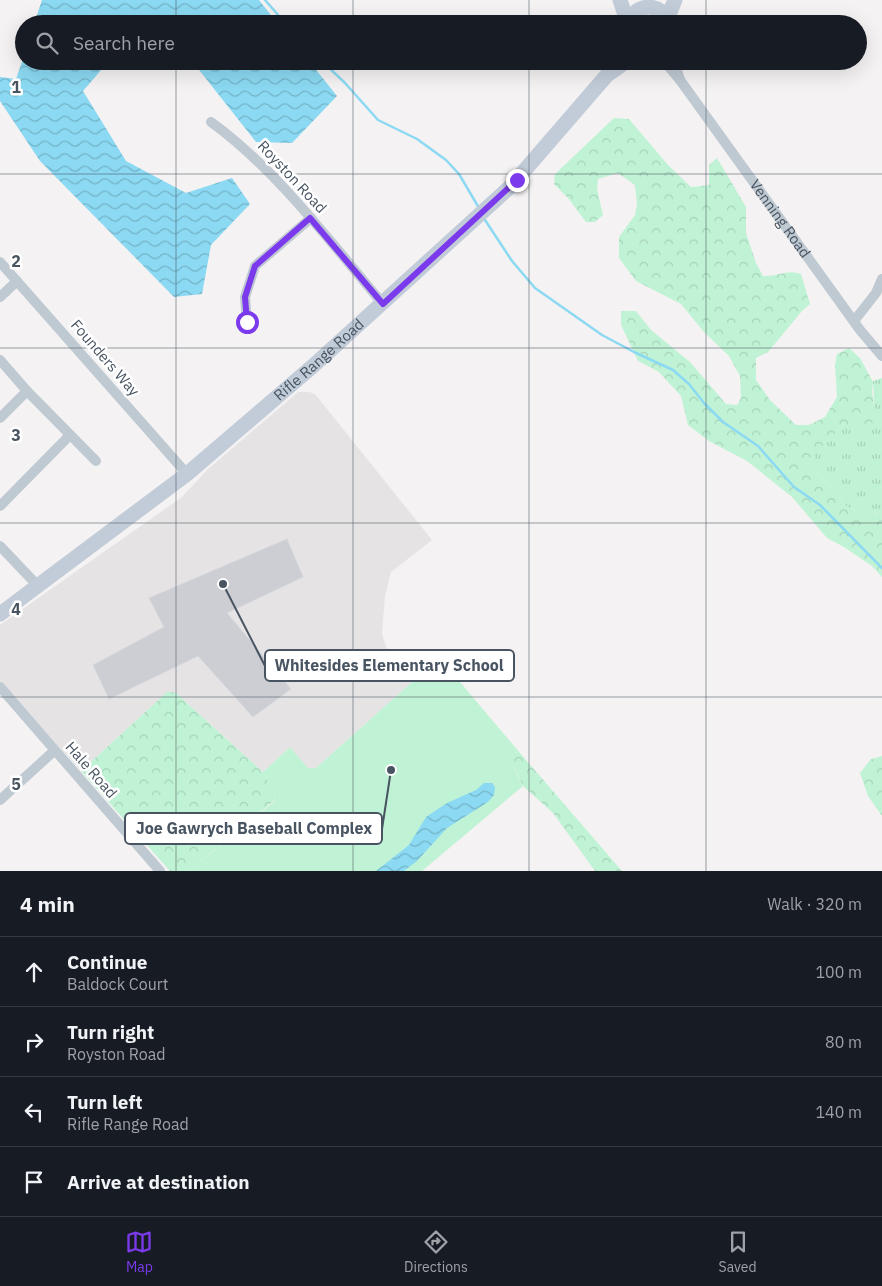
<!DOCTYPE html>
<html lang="en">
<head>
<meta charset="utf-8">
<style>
  body { margin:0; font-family:"IBM Plex Sans",sans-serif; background:#242831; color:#f1f3f6 }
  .stop { position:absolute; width:15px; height:15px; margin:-11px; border:4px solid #7c3aed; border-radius:50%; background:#fff }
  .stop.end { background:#7c3aed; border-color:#fff; box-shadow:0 1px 5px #0008 }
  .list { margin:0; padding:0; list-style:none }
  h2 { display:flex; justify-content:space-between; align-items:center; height:65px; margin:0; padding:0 20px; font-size:21px }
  h2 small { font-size:16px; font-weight:400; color:#9ea1a6 }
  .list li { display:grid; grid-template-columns:32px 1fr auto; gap:15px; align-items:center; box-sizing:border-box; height:70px; padding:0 20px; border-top:1px solid #363941 }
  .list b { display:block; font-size:19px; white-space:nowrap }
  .list p { margin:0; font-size:16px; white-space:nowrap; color:#9ea1a6 }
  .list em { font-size:16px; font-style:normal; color:#9ea1a6 }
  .icon { flex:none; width:28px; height:28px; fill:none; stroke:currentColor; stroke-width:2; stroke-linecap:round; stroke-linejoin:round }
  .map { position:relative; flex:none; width:882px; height:871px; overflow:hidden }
  .search { position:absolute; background:#171b24; box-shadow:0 5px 20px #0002; left:15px; right:15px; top:15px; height:55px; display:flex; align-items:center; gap:12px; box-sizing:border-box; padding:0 18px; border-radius:28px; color:#9ea1a6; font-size:19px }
  .sheet { height:345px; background:#171b24 }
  nav { display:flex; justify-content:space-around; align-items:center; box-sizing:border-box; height:70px; border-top:1px solid #363941; background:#171b24; font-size:14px; color:#9ea1a6 }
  nav a { display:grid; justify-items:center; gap:2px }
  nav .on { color:#7c3aed }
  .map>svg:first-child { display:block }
  .education { fill:#e5e3e4 }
  .grass { fill:url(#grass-tufts) }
  .forest { fill:url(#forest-crowns) }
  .park { fill:#c0f3d5 }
  .water { fill:url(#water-waves) }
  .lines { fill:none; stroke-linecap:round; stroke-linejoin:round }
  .stream { stroke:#8bd9f2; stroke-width:2.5 }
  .building { fill:#ccced4; stroke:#d6d8de }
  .minor { stroke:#bfc9d2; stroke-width:10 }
  .secondary { stroke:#c2ccd9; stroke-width:15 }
  .route { stroke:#7c3aed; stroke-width:6 }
  .grid { fill:none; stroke:#485461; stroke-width:1; stroke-opacity:0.55 }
  .labels { text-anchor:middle; stroke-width:5; stroke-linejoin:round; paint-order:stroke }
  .street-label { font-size:15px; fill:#485461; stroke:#fff }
  .grid-label { font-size:16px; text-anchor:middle; font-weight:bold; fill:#485461; stroke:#fff; stroke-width:5; stroke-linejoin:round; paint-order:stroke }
  .leader { fill:none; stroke:#485461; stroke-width:2 }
  .callout-dot { fill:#485461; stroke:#fff; stroke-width:2 }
  .callout { fill:#fff; stroke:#485461; stroke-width:2 }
  .callout-label { font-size:16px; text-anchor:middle; font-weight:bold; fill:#485461 }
</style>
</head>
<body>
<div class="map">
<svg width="882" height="871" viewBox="0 0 882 871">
  <defs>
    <pattern id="grass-tufts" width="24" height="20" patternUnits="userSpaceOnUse" patternTransform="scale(1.25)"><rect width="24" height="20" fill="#c0f3d5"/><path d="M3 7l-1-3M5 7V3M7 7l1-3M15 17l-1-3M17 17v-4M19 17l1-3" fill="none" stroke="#a6d2b9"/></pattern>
    <pattern id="forest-crowns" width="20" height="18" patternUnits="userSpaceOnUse" patternTransform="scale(1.25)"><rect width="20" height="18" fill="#c0f3d5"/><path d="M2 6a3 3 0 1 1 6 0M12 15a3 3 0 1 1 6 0" fill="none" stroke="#a6d2b9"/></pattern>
    <pattern id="water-waves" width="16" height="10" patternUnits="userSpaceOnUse" patternTransform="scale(1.25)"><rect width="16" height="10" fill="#8bd9f2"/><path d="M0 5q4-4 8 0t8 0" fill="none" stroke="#74b3c7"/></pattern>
  </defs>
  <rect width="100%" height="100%" fill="#f4f2f2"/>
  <path class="education" d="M298,392H309L315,394L432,540L391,572L385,596L382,633L386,647L410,675L412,682L316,768H308L290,747L263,772L177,694L167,692L81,771L0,681V625L182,497L207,470Z"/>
  <path class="grass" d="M882,378V513L865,514L847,507L814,468V453L845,424L874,406L873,381Z"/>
  <path class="forest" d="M614,118L629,119L668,165L691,187L709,185V165L717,158L746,207V233L756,263L763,276C780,277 785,269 801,274L810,304L802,311L768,352L756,358V380L770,400L796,425H809L825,417L837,397L835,365L837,354L849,348L860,358L873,382L872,392L874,406L881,420L854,428L845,424L815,453L814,468L847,507L865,514L882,513V577L872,566L844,547L827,538L792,497L747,461L709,441L688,425L681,396L659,372L638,361L621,325V311H636L651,330L690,362L726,404L737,405L741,398L740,376L729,356L704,332L681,304L636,281L619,258V237L635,215L637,204L635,185L618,173L598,179L597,189L603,215L595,222H586L568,198L554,184L555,174Z
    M167,692H173L177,694L263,772L274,791L275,800L188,871H170L81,771Z
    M515,752L520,753L622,871H595L553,813L523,786L512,761V756Z
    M882,756V816L868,796L860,773L871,759Z"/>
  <path class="park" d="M438,669H449L520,753L515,752C509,762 519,776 523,786L422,871H188L275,801L274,791L263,772L290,747L308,768H316L412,682L410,675Z"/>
  <path class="water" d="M42,0H259L278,24H152L144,20L141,24H34Z
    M24,56V61H109L83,91L126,161L186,193L232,178L250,204L211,245L202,294L174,297L40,161L0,101V77L16,79Z
    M192,61H309L337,96L292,143L256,142Z
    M484,783H492L495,787L494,795L488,802L447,828L417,861L404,871H376L409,845L426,817L447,803L476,790Z"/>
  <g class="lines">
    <path class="stream" d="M265,0L286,24
      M322,61L345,83L378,120L417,139L446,160L459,174L479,208
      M483,217L512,261L535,288L602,335L634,352L673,370L689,384L704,403L723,422L758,446L794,487L820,505L882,568"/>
  </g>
  <path class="building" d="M287,539L303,577L227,613L291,689L253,717L198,656L109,699L93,665L164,627L149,598Z"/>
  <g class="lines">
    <g class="minor">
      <path d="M664,61L680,80L674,61"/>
      <path id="s1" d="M680,80L860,330L882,356"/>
      <path d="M211,122C276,169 331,243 383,304"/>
      <path d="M0,262L187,474"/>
      <path d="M0,297L17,281"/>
      <path d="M854,321L876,293L882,279"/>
      <path d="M247,322L245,297L255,266L311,218"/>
      <path d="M0,360L27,391L96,461"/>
      <path d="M0,418L27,391"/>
      <path d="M0,506L70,435"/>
      <path d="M0,546L38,586"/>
      <path d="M0,687L160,871"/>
      <path d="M0,800L54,751"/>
    </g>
    <g class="secondary">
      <path d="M620,0L628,24"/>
      <path d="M667,19L675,0"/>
      <path d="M628,24C634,2 663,1 669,24"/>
      <path id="s2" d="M0,614L187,474L313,366L511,186L607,75L627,61"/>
    </g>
  </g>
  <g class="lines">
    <path class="route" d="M247,322L245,297L255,266L310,218L383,304L517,180"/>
  </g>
  <path class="grid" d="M176,0V24M353,0V24M529,0V24M706,0V24M176,61V871M353,61V871M529,61V871M706,61V871M0,174H882M0,348H882M0,523H882M0,697H882"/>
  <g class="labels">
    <g class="street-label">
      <text transform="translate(292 177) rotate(47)" y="5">Royston Road</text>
      <text dy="5" stroke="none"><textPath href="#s1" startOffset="171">Venning Road</textPath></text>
      <text transform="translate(105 358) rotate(49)" y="5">Founders Way</text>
      <text dy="5" stroke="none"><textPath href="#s2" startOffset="408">Rifle Range Road</textPath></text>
      <text transform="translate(91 770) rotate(49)" y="5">Hale Road</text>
    </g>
  </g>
  <g class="grid-label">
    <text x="16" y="93">1</text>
    <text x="16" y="267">2</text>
    <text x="16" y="441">3</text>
    <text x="16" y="615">4</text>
    <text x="16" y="790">5</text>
  </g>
  <path class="leader" d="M223 584L265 666M391 770L382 829"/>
  <g class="callout-dot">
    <circle cx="223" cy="584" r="5"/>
    <circle cx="391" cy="770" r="5"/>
  </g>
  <g class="callout">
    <rect x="265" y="650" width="249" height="31" rx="5"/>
    <rect x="125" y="813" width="257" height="31" rx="5"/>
  </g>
  <g class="callout-label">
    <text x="389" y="671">Whitesides Elementary School</text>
    <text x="254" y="834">Joe Gawrych Baseball Complex</text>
  </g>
</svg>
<div class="stop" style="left:247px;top:322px"></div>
<div class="stop end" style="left:517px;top:180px"></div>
<div class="search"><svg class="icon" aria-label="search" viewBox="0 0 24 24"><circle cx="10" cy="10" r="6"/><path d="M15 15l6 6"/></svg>Search here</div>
</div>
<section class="sheet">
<h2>4 min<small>Walk · 320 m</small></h2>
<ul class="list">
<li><svg class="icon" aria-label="ahead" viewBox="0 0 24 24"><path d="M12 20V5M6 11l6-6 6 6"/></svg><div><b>Continue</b><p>Baldock Court</p></div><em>100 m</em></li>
<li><svg class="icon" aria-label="right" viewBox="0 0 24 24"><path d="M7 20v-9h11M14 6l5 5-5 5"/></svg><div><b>Turn right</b><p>Royston Road</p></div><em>80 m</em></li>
<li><svg class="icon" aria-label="left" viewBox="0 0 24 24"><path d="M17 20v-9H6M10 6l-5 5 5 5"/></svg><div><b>Turn left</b><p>Rifle Range Road</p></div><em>140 m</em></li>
<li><svg class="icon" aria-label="arrive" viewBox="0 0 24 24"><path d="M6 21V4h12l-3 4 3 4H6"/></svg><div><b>Arrive at destination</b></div></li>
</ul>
</section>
<nav>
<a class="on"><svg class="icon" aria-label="map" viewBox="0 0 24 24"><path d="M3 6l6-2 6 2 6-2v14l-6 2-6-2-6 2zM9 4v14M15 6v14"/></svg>Map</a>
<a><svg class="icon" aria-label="directions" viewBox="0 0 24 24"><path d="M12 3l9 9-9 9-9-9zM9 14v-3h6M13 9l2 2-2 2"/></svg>Directions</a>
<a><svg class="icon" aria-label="saved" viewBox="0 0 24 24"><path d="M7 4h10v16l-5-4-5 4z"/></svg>Saved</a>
</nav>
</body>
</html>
